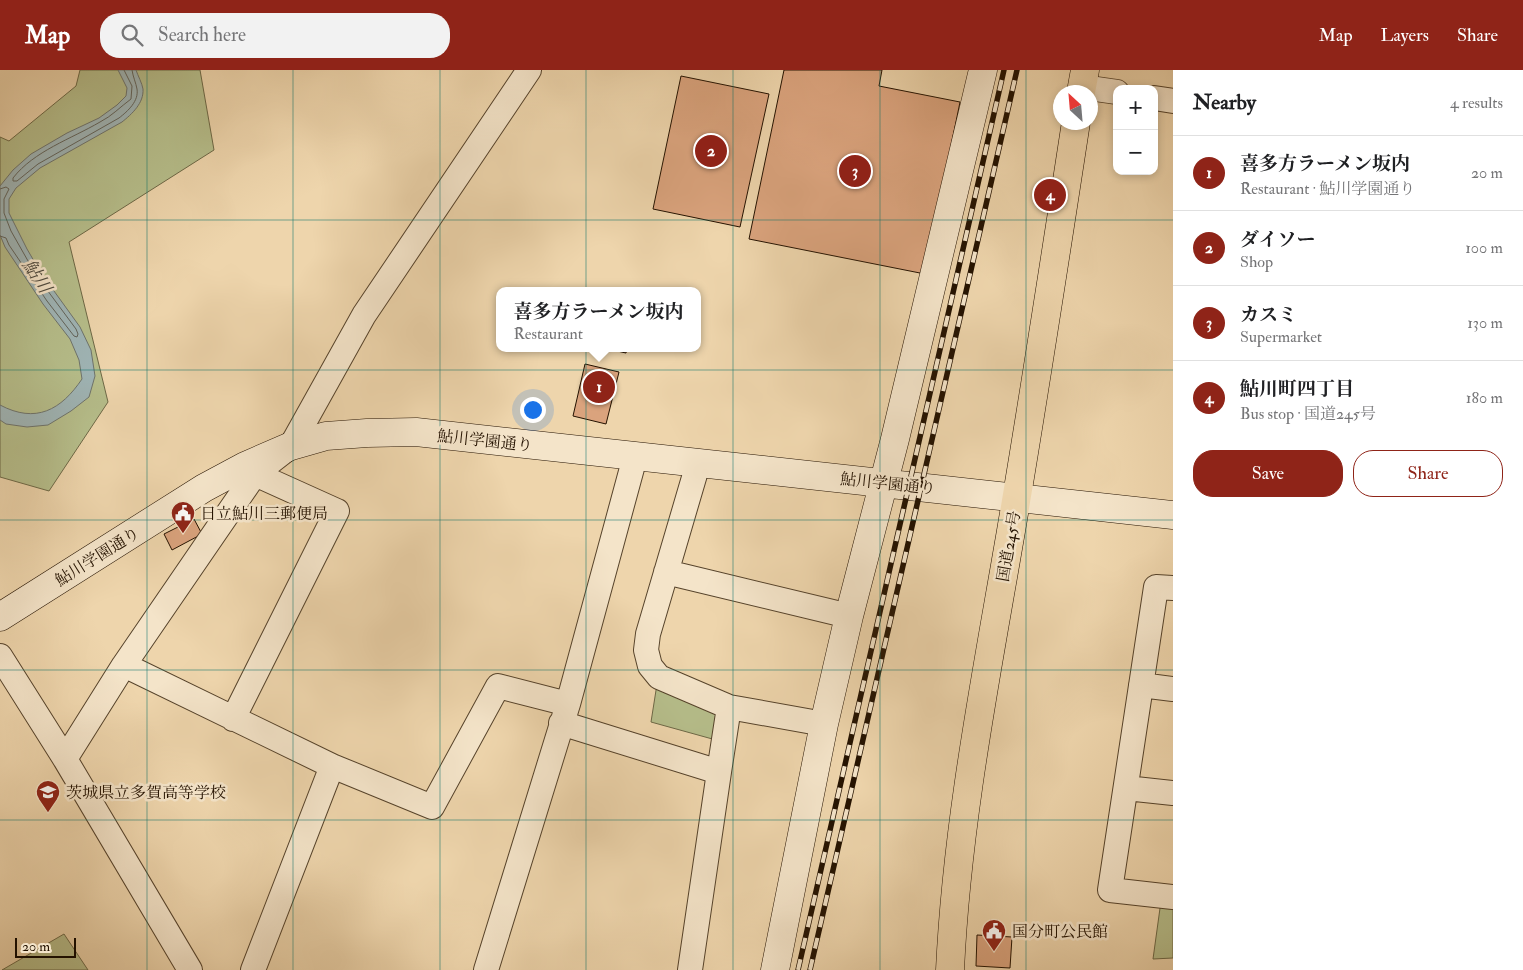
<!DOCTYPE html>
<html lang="en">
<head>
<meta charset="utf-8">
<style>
  body { margin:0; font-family:"IM FELL Double Pica","Noto Serif JP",serif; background:#f2f2f2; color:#202124 }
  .controls { position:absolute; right:15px; top:15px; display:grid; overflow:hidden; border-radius:10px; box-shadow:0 2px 8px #0003 }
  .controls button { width:45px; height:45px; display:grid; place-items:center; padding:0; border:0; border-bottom:1px solid #e0e0e0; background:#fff; color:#202124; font:25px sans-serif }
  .compass { position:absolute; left:1053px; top:15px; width:45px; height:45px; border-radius:50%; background:#fff; box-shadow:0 2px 8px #0003; rotate:334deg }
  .scale { position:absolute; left:15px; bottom:12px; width:61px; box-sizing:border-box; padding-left:5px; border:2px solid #241200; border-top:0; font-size:14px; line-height:18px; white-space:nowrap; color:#241200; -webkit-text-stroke:4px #f4e4c9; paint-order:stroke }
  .you { position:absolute; left:532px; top:339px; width:18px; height:18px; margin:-12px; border:4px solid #fff; border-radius:50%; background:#1a73e8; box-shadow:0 0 0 8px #1a73e833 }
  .badge { display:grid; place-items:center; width:32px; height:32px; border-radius:50%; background:#8f2418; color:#fff; font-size:16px; font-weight:700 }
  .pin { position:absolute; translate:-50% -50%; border:2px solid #fff; box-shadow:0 1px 5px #0006 }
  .popup { position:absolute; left:496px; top:217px; width:205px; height:65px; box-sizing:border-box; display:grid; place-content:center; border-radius:10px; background:#fff; filter:drop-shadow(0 1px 4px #0005); font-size:16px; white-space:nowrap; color:#757577 }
  .popup b { font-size:19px; color:#202124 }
  .popup::after { content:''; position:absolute; left:50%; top:100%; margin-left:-10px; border:10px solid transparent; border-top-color:#fff }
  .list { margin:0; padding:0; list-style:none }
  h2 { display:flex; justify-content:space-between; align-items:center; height:65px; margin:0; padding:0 20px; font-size:21px }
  h2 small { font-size:16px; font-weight:400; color:#757577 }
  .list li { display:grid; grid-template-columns:32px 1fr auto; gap:15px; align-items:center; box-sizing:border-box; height:75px; padding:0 20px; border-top:1px solid #e0e0e0 }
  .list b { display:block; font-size:19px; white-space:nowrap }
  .list p { margin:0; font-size:16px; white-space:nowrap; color:#757577 }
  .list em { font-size:16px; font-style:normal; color:#757577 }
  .actions { display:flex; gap:10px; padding:15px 20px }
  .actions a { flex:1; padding:11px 0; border:1px solid #8f2418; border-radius:20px; text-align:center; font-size:18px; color:#8f2418 }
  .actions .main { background:#8f2418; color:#fff }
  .icon { flex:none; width:28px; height:28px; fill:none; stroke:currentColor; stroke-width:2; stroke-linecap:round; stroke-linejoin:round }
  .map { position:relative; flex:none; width:1173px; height:900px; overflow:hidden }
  header { display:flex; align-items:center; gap:30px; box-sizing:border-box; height:70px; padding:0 25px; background:#8f2418; color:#fff }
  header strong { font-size:24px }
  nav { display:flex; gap:28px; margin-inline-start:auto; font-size:18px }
  .search { width:350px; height:45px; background:#f2f2f2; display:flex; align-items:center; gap:12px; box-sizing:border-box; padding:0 18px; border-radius:20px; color:#757577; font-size:19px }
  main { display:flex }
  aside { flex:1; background:#fff }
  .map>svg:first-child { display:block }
  .green { fill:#b6be8b; stroke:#6d6846 }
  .water { fill:#9fb5b6; stroke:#6e746d }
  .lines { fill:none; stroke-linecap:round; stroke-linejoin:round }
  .shore { stroke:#62645b; stroke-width:1 }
  .building { fill:#daa37d; stroke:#241200 }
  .street-casing { stroke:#56432b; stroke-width:26 }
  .secondary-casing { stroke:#241200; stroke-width:29 }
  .highway-casing { stroke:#241200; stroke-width:29 }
  .street { stroke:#f4e4c9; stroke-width:24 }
  .secondary { stroke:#f4e4c9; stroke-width:28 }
  .highway { stroke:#eed5ac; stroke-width:28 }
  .rail-casing { stroke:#241200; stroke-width:5.5 }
  .rail { stroke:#f4e4c9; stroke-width:4; stroke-dasharray:11; stroke-linecap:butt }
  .grid { fill:none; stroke:#0f766e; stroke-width:1; stroke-opacity:0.55 }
  .labels { text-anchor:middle; stroke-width:5; stroke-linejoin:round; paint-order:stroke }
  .street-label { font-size:16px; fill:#241200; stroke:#f4e4c9 }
  .poi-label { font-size:16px; fill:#241200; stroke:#f4e4c9; text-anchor:start }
  .water-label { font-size:18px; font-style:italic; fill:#4f4b40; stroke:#f4e4c9 }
</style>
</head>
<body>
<header>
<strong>Map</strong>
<div class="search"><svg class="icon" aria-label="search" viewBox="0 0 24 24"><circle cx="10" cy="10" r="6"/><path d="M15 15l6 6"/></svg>Search here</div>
<nav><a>Map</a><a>Layers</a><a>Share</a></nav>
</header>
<main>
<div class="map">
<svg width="1173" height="900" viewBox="0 0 1173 900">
  <rect width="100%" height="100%" fill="#eed5ac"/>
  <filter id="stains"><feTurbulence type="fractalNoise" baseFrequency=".004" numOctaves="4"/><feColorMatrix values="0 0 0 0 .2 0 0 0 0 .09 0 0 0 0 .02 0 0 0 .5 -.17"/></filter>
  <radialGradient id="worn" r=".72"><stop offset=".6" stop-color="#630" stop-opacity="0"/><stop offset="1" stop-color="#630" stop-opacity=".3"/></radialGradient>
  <path class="green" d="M80,0H200L214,80L69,172L108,332L49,421L0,407V67L9,71L76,16Z
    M657,614L721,646L716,670L651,652Z
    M1161,831L1173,832V888L1153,889Z
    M64,864L88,900H2Z"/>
  <path class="water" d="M118,0H136C138,6 142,13 143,19C144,33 132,44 122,52L40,98L16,118L9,129V143L27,179L41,203L80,257L91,280L95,306L89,327L71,341L48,355L27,357L6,354L0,350V335C36,354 61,340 82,309L79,290L70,269L43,234L5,177L0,165V116L13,100L31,84L67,63L99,48L117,35L126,26L127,18Z"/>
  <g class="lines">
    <path class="shore" d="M124,0L132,16L131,29C120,37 112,46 100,52C71,69 34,81 13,108V111H17L38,94L119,48C128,41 139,31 137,19C136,13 133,7 132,0
      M0,119L6,117L9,119L4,129V143L11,161L36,205L76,259L78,264L77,267L74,266L47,231L9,175L6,168L0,166"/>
  </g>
  <path class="building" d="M784,0H882L879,16L960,32L925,204L749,169Z
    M681,6L769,24L740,157L653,139Z
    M604,278H627L626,283Z
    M585,294L619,302L606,354L573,346Z
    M194,449L202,464L172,480L164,464Z
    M977,865L1012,867L1010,898L976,896Z"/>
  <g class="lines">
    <g class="street-casing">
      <path id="street" d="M1082,17L1117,22
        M1154,28L1173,31
        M698,394L648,564L646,580L650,596L659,607L729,637L824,654
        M666,502L849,546
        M1173,518L1156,517L1110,820L1173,827
        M0,586L65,689L190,900
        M124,595L332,696L253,900
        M1141,615L1173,619
        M233,649L337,441L255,404
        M561,653L719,702L729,637
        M65,689L124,595L255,404L291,376L364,245L529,0
        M332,696L432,737L498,616L568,634
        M1126,718L1173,723
        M486,900L568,634L635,387
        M690,900L719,702"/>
    </g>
    <g class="secondary-casing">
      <path id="secondary" d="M0,547L204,418L245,396L291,376L326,366L367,363L416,362L1173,445
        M775,900L824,654L849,546L895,369L983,0"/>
    </g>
    <g class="highway-casing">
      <path id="highway" d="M1081,22L1085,0
        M950,900C957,752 986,607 1011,461C1034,325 1055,189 1076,52"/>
    </g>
    <use href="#street" class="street"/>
    <use href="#secondary" class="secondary"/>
    <use href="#highway" class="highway"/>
    <g class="rail-casing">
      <path id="rail" d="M798,900L1004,0
        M810,900L1017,0"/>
    </g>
    <use href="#rail" class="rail"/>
  </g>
  <path class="grid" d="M147,0V900M293,0V900M440,0V900M586,0V900M733,0V900M880,0V900M1026,0V900M0,150H1173M0,300H1173M0,450H1173M0,600H1173M0,750H1173"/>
  <defs>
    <g id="civic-pin" transform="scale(1.25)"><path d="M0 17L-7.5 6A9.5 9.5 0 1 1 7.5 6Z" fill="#8f2418" stroke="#f4e4c9"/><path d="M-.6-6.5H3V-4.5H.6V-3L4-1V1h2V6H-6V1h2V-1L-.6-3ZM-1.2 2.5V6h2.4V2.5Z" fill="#fff"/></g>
    <g id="school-pin" transform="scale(1.25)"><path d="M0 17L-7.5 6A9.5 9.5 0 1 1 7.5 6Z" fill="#8f2418" stroke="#f4e4c9"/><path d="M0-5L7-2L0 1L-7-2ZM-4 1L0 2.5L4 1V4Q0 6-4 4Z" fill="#fff"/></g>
  </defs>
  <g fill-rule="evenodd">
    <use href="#civic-pin" x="183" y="443"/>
    <use href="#school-pin" x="48" y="722"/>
    <use href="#civic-pin" x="994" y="861"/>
  </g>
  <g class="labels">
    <g class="street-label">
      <text transform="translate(485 370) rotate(6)" y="6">鮎川学園通り</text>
      <text transform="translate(888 413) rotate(6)" y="6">鮎川学園通り</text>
      <text transform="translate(1008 476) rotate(-80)" y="6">国道245号</text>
      <text transform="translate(97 486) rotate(-32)" y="6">鮎川学園通り</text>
    </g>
    <g class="poi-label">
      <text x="200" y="449">日立鮎川三郵便局</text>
      <text x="66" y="728">茨城県立多賀高等学校</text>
      <text x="1012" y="867">国分町公民館</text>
    </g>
    <g class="water-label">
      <text transform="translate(37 206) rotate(57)" y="6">鮎川</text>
    </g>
  </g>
  <rect width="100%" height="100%" filter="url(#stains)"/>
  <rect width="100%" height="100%" fill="url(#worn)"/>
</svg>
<div class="controls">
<button>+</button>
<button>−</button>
</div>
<svg class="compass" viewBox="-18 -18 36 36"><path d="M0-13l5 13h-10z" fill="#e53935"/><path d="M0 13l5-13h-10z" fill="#757577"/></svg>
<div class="scale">20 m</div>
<div class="you"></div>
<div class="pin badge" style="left:599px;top:317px">1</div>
<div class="popup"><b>喜多方ラーメン坂内</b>Restaurant</div>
<div class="pin badge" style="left:711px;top:81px">2</div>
<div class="pin badge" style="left:855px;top:101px">3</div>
<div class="pin badge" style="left:1050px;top:125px">4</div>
</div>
<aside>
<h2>Nearby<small>4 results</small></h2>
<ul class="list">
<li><span class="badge">1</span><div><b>喜多方ラーメン坂内</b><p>Restaurant · 鮎川学園通り</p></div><em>20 m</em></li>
<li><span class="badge">2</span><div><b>ダイソー</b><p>Shop</p></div><em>100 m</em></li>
<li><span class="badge">3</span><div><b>カスミ</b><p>Supermarket</p></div><em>130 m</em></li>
<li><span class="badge">4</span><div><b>鮎川町四丁目</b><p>Bus stop · 国道245号</p></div><em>180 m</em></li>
</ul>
<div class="actions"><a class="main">Save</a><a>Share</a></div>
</aside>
</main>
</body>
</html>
